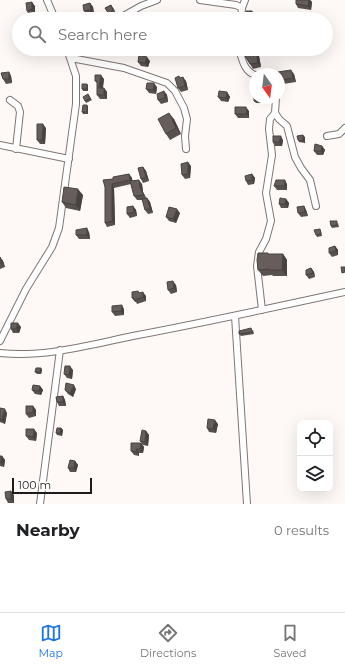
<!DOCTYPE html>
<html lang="en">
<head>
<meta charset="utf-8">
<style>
  body { margin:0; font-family:Montserrat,sans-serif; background:#f6f6f6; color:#202124 }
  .controls { position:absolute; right:12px; bottom:12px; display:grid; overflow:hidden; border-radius:8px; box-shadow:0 4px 16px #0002 }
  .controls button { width:36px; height:36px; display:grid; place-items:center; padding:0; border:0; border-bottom:1px solid #e0e0e0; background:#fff; color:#202124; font:20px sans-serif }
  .compass { position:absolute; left:249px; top:68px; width:36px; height:36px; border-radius:50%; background:#fff; box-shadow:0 4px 16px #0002; rotate:166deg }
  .scale { position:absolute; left:12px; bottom:10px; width:80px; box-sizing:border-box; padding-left:4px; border:2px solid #1e1b1a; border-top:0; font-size:11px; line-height:14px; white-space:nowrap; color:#1e1b1a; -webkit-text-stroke:3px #fff; paint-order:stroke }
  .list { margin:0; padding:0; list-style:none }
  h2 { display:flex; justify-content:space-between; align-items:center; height:52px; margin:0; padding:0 16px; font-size:17px }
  h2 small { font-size:13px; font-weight:400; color:#757577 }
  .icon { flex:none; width:22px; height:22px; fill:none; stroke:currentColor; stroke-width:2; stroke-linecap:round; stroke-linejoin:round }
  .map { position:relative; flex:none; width:345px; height:504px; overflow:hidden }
  .search { position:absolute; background:#fff; box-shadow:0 4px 16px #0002; left:12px; right:12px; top:12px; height:44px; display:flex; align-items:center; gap:10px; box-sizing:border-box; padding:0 14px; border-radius:22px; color:#757577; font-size:15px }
  .sheet { height:108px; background:#fff }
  nav { display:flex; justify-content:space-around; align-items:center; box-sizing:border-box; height:56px; border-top:1px solid #e0e0e0; background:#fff; font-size:11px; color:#757577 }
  nav a { display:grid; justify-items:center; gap:2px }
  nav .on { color:#1a73e8 }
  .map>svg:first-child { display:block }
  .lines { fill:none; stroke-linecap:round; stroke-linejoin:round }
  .minor-casing { stroke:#7e7673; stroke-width:8 }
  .minor { stroke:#fff; stroke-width:6 }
  .wall { fill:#59514f }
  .shaded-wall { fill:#484240 }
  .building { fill:#675e5c; stroke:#484240 }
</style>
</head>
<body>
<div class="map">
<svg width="345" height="504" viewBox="0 0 345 504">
  <rect width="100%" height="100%" fill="#fef8f7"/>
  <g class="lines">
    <g class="minor-casing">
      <path id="minor" d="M47,0L55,19
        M200,0L236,5L242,8L245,0
        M118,19L141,6L157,0
        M241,19L242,8
        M239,49C242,59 244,71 255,75
        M71,58L124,68L167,83L175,91L184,108L187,119L185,136L186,149
        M276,98L275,113L279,119L287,126L295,157L301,168L310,180L316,206
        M10,100L18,106L20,112L16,149
        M327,136L339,134L345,128
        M0,145L69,159
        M262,310L257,266L259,252L266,239L271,221L266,193L272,155L269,129L270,119L275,113
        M235,316L247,504
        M0,341L26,289L52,247L59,228L76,104V76L67,49
        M0,353C46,358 93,344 138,335C207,322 276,307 345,292
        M40,504L60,350"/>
    </g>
    <use href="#minor" class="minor"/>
  </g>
  <path class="wall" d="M296,0H310L312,2L311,10L298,8L296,4Z
    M90,3L93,7L94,14L87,15L84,11Z
    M111,5L114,9L116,14L112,18L105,8Z
    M35,6V13L29,15L27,11Z
    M254,13L253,18H248L246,16Z
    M84,49V54L79,55L77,53Z
    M259,56L261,67L253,69L250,64Z
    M150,61L148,67L141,66L138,62Z
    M9,72L11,76L12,83L6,84L3,79Z
    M294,74L296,82L283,84L280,80Z
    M180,78L186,81L188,90L181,92L178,88Z
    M104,79L103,88H104L107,92V99H100L97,95V83L95,81Z
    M87,84L88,86V91H83L82,89Z
    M157,87L156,94L149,93L146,89Z
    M164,91L167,95L168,102L161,104L158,100Z
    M227,92L230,97L228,102L221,101L218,97Z
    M88,94L92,100L86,103L85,101Z
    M255,98H261L262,103H256L254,101Z
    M87,105L88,107V114H83L82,112Z
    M249,111V118H238L235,114Z
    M174,119L181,134L170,140L166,134Z
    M46,128L45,144H40L37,140Z
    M305,137V143L299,142L298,140Z
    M283,140L282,146H275L273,142Z
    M322,146L325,150L323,155H317L314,151Z
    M191,166L190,178L185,179L182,175Z
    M143,167L146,171L149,181L143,183L141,179Z
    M129,174L132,178V181L142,184L143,192L146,198H147L150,202L153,213L148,214L145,210L143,200H137L134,196L131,184L114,188L115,225L107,227L105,223V187L113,179Z
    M252,174L255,178L254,184L248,185L246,181Z
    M287,184V190H277L274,186Z
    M83,195L80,211L66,208L62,202Z
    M286,199L289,203L288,208H281L279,204Z
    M133,206L136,210L137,216L130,218L127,214Z
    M304,206L306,210L308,216L301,217L298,213Z
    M180,213L176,223L169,221L166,217Z
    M338,223L339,227L332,228L331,226Z
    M320,229L321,231L322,236L317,237L316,235Z
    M89,232L90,239H79L76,235Z
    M335,246L338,250V255L332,257L329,253Z
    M269,254H283L287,260V276H273L272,275L263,276L258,270Z
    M0,257L3,261L5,267L0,269Z
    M311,268L314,272L315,277L309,279L306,275Z
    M176,285L177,292L171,294L168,290Z
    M139,293L146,296V301L137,304L136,302H135L132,298Z
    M124,309V315L115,316L112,312Z
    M21,327L19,333H13L11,329Z
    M253,330L254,334L241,336L239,334Z
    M41,368L42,370L41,374H37L35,372Z
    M73,370L72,379L67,378L64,374Z
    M40,386L43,390L41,395L35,394L32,390Z
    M76,389L73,397L68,394L65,390Z
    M63,396L65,400L66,406H59L57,402Z
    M33,406L36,410V416L29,418L26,414Z
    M0,408L7,413L5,424L0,422Z
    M218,424L216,433L209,432L207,428Z
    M61,428L63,430L62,436L57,435L56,433Z
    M146,431L149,435L148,446L143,445L140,441Z
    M37,433L36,441L29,440L26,436Z
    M141,443L144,447L143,453H139V456L134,455L131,451Z
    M0,456H2L5,460L4,467L0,466Z
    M75,461L78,465L76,472H70L68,468Z
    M14,495V503H8L6,499Z"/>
  <path class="shaded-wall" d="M309,0H310L312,2L311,10L308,6Z
    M32,2L35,6V13L32,9Z
    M90,3L93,7L94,14L91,10Z
    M252,11L254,13L253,18L251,16Z
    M151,14L154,18V19H150Z
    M256,52L259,56L261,67L258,63Z
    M147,57L150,61L148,67L145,63Z
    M291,70L294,74L296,82L293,78Z
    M9,72L11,76L12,83L9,79Z
    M101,75L104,79L102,92L99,88Z
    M183,77L186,81L188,90L185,86Z
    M154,83L157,87L156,94L153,90Z
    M87,84L88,86V91L87,89Z
    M104,88L107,92V99L104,95Z
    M164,91L167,95L168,102L165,98Z
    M227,92L230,97L228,102L226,98Z
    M87,105L88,107V114L87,112Z
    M246,107L249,111V118L247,114Z
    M169,113L174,119L181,134L176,128Z
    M43,124L46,128L45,144L42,140Z
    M303,135L305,137V143L303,141Z
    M281,136L283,140L282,146L279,142Z
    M322,146L325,150L323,155L321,151Z
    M188,162L191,166L190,178L188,174Z
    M143,167L146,171L149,181L146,177Z
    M129,174L132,178L133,184L130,180Z
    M252,174L255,178L254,184L252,180Z
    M139,180L142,184L143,192L147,199L144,195L140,188Z
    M285,180L287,184V190L284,186Z
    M112,184L114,188L115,225L112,221Z
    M78,189L83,195L80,211L76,205Z
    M147,198L150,202L153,213L150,209Z
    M286,199L289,203L288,208L285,204Z
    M133,206L136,210L137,216L134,212Z
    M304,206L306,210L308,216L305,212Z
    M177,209L180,213L176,223L173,219Z
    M87,228L89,232L90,239L87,235Z
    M335,246L338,250V255L336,251Z
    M283,254L287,260V276L282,270Z
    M0,257L3,261L5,267L2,263Z
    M311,268L314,272L315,277L313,273Z
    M173,281L176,285L177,292L174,288Z
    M143,292L146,296V301L143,297Z
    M122,305L124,309V315L121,311Z
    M18,323L21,327L19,333L16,329Z
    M70,366L73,370L72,379L69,375Z
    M41,368L42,370L41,374L40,372Z
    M74,385L76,389L73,397L70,393Z
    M40,386L43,390L41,395L39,391Z
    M63,396L65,400L66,406L63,402Z
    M33,406L36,410V416L33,412Z
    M5,409L7,413L5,424L2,420Z
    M215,420L218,424L216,433L213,429Z
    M61,428L63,430L62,436L60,433Z
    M34,429L37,433L36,441L33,437Z
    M146,431L149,435L148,446L145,442Z
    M141,443L144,447L143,453L140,449Z
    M136,449L139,453V456L137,452Z
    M2,456L5,460L4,467L1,463Z
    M75,461L78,465L76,472L74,468Z
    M11,491L14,495V503L11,499Z"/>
  <path class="building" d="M296,0H309L308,6L296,4Z
    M32,2V9L27,11L26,3Z
    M90,3L91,10L84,11L83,5Z
    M111,5L113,10L109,14L105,8Z
    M246,11H252L251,16H246Z
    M143,14H151L150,19H143Z
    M77,16L78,19H72V17Z
    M77,49H83V52L77,53Z
    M256,52L258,63L250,64L244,54Z
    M139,55L147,57L145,63L138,62Z
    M291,70L293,78L280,80L279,74L278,72Z
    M9,72V79H3L1,73Z
    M95,75H101L99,88H104V95H97V81H95Z
    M179,76L180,78L183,77L185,86L178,88L175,78Z
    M147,83H154L153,90L146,89Z
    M82,84H87V89H82Z
    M164,91L165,98L158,100L157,94Z
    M219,91L227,92L226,98L218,97Z
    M88,94L90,98L85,101L83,97Z
    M254,97L260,98L261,101H254Z
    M83,105H87V112H82Z
    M235,107H246L247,114H235Z
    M169,113L176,128L166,134L158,119Z
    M37,124H43L42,140H37Z
    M303,135V141L298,140L297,136Z
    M273,136H281L279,142H273Z
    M315,144L322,146L321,151H314Z
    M188,162V174L182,175L181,164Z
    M143,167L146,177L141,179L138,168Z
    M129,174L130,180L112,184V221L105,223V187L103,180L113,179V177Z
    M252,174V180L246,181L245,176Z
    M139,180L140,188L144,195L134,196L130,181Z
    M276,180H285L284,186H274Z
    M64,187L78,189L76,205L62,202Z
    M147,198L150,209L145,210L142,199Z
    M280,198L286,199L285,204H279Z
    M133,206L134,212L127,214V207Z
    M304,206L305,212L298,213L297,207Z
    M169,207L177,209L173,219L166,217Z
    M330,221H337V225L331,226Z
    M87,228V235H76V230Z
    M320,229L321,234L316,235L314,230Z
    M335,246L336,251L329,253V248Z
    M258,253H268V254H283L282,270H269V269L258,270L257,260Z
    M0,257L2,263L0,264Z
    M341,267H345V272L342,273Z
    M311,268L313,273L306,275V270Z
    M173,281L174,288L168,290L167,282Z
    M138,291L139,293L143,292V297L134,300V298H132V292Z
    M122,305L121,311L112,312V306Z
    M11,323H18L16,329H11Z
    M251,328L252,332L239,334V331Z
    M65,366H70L69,375L64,374Z
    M36,368H41L40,372H35Z
    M66,383L74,385L70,393L65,390Z
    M33,385L40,386L39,391L32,390Z
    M63,396V402H57L56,397Z
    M26,406H33V412L26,414Z
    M0,408L5,409L2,420L0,419Z
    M208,419L215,420L213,429L207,428Z
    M57,428H61L60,433H56Z
    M26,429H34L33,437L26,436Z
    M142,430L146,431L145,442L140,441Z
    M131,443H141L140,449H136L137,452L131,451Z
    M0,456H2L1,463H0Z
    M70,460L75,461L74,468H68Z
    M11,491V499H6L5,492Z"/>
</svg>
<div class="controls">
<button><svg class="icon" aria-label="locate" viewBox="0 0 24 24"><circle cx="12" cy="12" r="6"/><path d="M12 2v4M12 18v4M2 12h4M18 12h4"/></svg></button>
<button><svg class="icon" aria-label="layers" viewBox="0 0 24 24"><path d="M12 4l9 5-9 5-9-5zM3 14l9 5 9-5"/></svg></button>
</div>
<svg class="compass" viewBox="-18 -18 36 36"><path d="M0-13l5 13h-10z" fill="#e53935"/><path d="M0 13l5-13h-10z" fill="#757577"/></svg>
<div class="scale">100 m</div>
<div class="search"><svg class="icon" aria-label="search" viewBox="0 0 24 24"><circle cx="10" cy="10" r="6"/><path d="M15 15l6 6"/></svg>Search here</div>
</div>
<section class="sheet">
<h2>Nearby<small>0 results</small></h2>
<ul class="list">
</ul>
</section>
<nav>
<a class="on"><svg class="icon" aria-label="map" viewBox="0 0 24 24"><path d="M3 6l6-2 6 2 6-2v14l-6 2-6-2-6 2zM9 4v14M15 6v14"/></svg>Map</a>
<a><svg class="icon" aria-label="directions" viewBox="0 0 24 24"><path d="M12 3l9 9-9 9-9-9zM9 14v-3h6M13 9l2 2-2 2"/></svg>Directions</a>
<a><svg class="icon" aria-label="saved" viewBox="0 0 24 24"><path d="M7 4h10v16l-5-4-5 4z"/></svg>Saved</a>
</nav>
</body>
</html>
